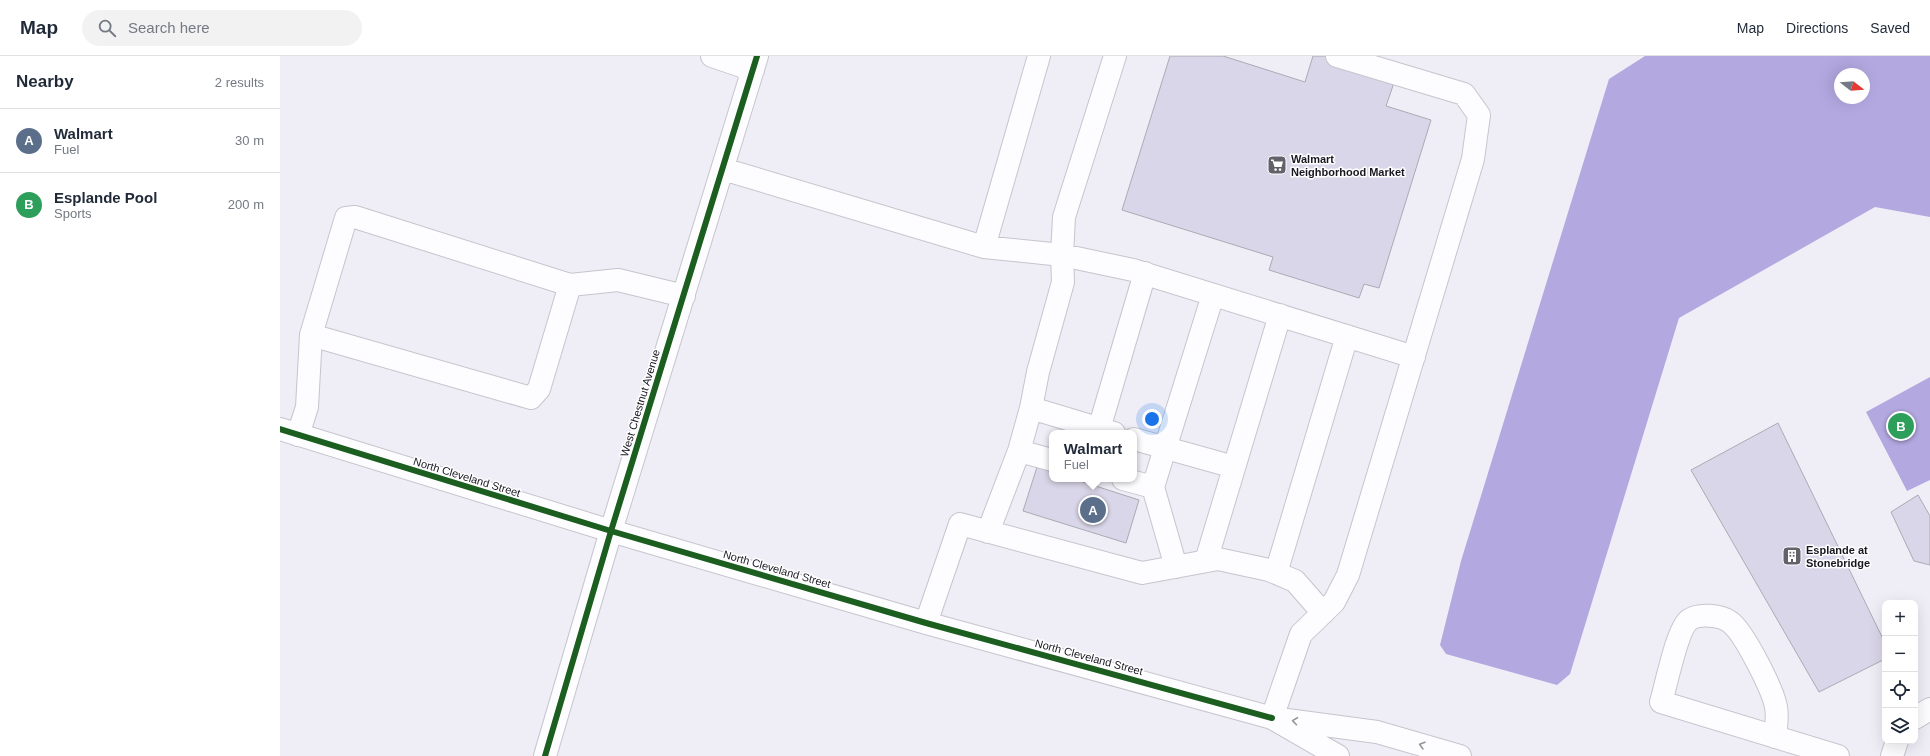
<!DOCTYPE html>
<html lang="en">
<head>
<meta charset="utf-8">
<style>
  body { margin:0; font-family:Arial,sans-serif; background:#f2f2f3; color:#1f2937 }
  .controls { position:absolute; right:12px; bottom:12px; display:grid; overflow:hidden; border-radius:8px; box-shadow:0 4px 16px #0002 }
  .controls button { width:36px; height:36px; display:grid; place-items:center; padding:0; border:0; border-bottom:1px solid #e0e1e3; background:#fff; color:#1f2937; font:20px sans-serif }
  .compass { position:absolute; left:1554px; top:12px; width:36px; height:36px; border-radius:50%; background:#fff; box-shadow:0 4px 16px #0002; rotate:107deg }
  .you { position:absolute; left:872px; top:363px; width:14px; height:14px; margin:-10px; border:3px solid #fff; border-radius:50%; background:#1a73e8; box-shadow:0 0 0 6px #1a73e833 }
  .badge { display:grid; place-items:center; width:26px; height:26px; border-radius:50%; background:#63626b; color:#fff; font-size:13px; font-weight:700 }
  .pin { position:absolute; translate:-50% -50%; border:2px solid #fff; box-shadow:0 1px 4px #0006 }
  .popup { position:absolute; left:769px; top:374px; width:88px; height:52px; box-sizing:border-box; display:grid; place-content:center; border-radius:8px; background:#fff; filter:drop-shadow(0 1px 3px #0005); font-size:13px; white-space:nowrap; color:#747a83 }
  .popup b { font-size:15px; color:#1f2937 }
  .popup::after { content:''; position:absolute; left:50%; top:100%; margin-left:-8px; border:8px solid transparent; border-top-color:#fff }
  .list { margin:0; padding:0; list-style:none }
  h2 { display:flex; justify-content:space-between; align-items:center; height:52px; margin:0; padding:0 16px; font-size:17px }
  h2 small { font-size:13px; font-weight:400; color:#747a83 }
  .list li { display:grid; grid-template-columns:26px 1fr auto; gap:12px; align-items:center; box-sizing:border-box; height:64px; padding:0 16px; border-top:1px solid #e0e1e3 }
  .list b { display:block; font-size:15px; white-space:nowrap }
  .list p { margin:0; font-size:13px; white-space:nowrap; color:#747a83 }
  .list em { font-size:13px; font-style:normal; color:#747a83 }
  .icon { flex:none; width:22px; height:22px; fill:none; stroke:currentColor; stroke-width:2; stroke-linecap:round; stroke-linejoin:round }
  .map { position:relative; flex:none; width:1650px; height:700px; overflow:hidden }
  header { display:flex; align-items:center; gap:24px; box-sizing:border-box; height:56px; padding:0 20px; background:#fff; border-bottom:1px solid #e0e1e3 }
  header strong { font-size:19px }
  nav { display:flex; gap:22px; margin-inline-start:auto; font-size:14px }
  .search { width:280px; height:36px; background:#f2f2f3; display:flex; align-items:center; gap:10px; box-sizing:border-box; padding:0 14px; border-radius:22px; color:#747a83; font-size:15px }
  main { display:flex }
  aside { flex:1; background:#fff }
  .map>svg:first-child { display:block }
  .water { fill:#b3a8e0; fill-rule:evenodd }
  .building { fill:#dad6e9; stroke:#abaab3 }
  .lines { fill:none; stroke-linecap:round; stroke-linejoin:round }
  .minor-casing { stroke:#c6c5ce; stroke-width:24 }
  .minor { stroke:#fdfcfe; stroke-width:22 }
  .cycleway-casing { stroke:#fff; stroke-width:8 }
  .cycleway { stroke:#1b5e20; stroke-width:6 }
  .oneway { stroke:#96959a }
  .labels { text-anchor:middle; stroke-width:3; stroke-linejoin:round; paint-order:stroke }
  .poi-label { font-size:11px; font-weight:bold; fill:#181720; stroke:#fff; text-anchor:start }
  .street-label { font-size:11px; fill:#181720; stroke:#fff }
</style>
</head>
<body>
<header>
<strong>Map</strong>
<div class="search"><svg class="icon" aria-label="search" viewBox="0 0 24 24"><circle cx="10" cy="10" r="6"/><path d="M15 15l6 6"/></svg>Search here</div>
<nav><a>Map</a><a>Directions</a><a>Saved</a></nav>
</header>
<main>
<aside>
<h2>Nearby<small>2 results</small></h2>
<ul class="list">
<li><span class="badge" style="background:#5c6f8a">A</span><div><b>Walmart</b><p>Fuel</p></div><em>30 m</em></li>
<li><span class="badge" style="background:#2e9e5b">B</span><div><b>Esplande Pool</b><p>Sports</p></div><em>200 m</em></li>
</ul>
</aside>
<div class="map">
<svg width="1650" height="700" viewBox="0 0 1650 700">
  <rect width="100%" height="100%" fill="#efeef7"/>
  <path class="water" d="M1365,0H1650V161L1595,151L1399,262L1290,618L1277,629L1166,598L1160,589L1181,505L1329,23ZM1560,18H1584V42H1560Z
    M1650,321V424L1627,435L1586,356Z"/>
  <path class="building" d="M890,0H943L1025,26L1033,0H1049L1116,21L1106,50L1151,64L1099,232L1084,228L1079,242L989,214L993,201L842,154Z
    M1498,367L1605,587V603L1539,636L1411,414Z
    M757,411L772,416V423H794L859,444L846,487L743,455Z
    M1638,439L1650,460V509L1634,505L1611,456Z"/>
  <g class="lines">
    <g class="minor-casing">
      <path id="minor" d="M432,0L473,14
        M443,113L704,191L782,199L853,214L1134,301
        M704,191L759,0
        M290,229L75,161L66,162L31,279L251,342L259,333L290,229L338,224L404,240
        M751,352L834,377
        M0,373L331,475L646,567L992,662L1021,578L1054,546L1068,519L1193,103L1199,59L1184,38L1057,0
        M819,373L865,217
        M18,379L27,351L31,279
        M854,383L954,411
        M739,395L772,404
        M843,423L873,431L896,511
        M873,431L933,239
        M708,476L739,395L751,352L758,316L783,226L782,199L784,161L835,0
        M926,505L1000,259
        M996,517L1067,280
        M646,567L680,468L862,517L938,503L989,514L1015,525L1043,557
        M1635,662L1650,653
        M1495,681C1496,671 1498,661 1496,651C1493,634 1464,576 1450,566C1441,559 1419,557 1409,564C1397,573 1386,630 1381,646L1558,700
        M265,700L331,475L477,0
        M1058,700L992,662L1097,676L1180,700
        M1612,700L1617,685"/>
    </g>
    <use href="#minor" class="minor"/>
    <g class="cycleway-casing">
      <path id="cycleway" d="M0,373L331,475L646,567L992,662
        M265,700L331,475L477,0"/>
    </g>
    <use href="#cycleway" class="cycleway"/>
  </g>
  <defs><path id="oneway-chevron" d="M-2-3.5L2.5 0L-2 3.5" fill="none" stroke-width="1.6" stroke-linecap="round" stroke-linejoin="round"/></defs>
  <g class="oneway">
    <use href="#oneway-chevron" transform="translate(1015 665) rotate(-172)"/>
    <use href="#oneway-chevron" transform="translate(1142 689) rotate(-164)"/>
  </g>
  <defs>
    <g id="supermarket-square" transform="scale(1)"><rect x="-9" y="-9" width="18" height="18" rx="4" fill="#63626b" stroke="#fff"/><path d="M-6-5.5h2.5l.6 2H6L4.5 2H-2.5L-4.4-4H-6ZM-1.5 3.2a1.3 1.3 0 1 0 .1 0ZM3 3.2a1.3 1.3 0 1 0 .1 0Z" fill="#fff"/></g>
    <g id="building-square" transform="scale(1)"><rect x="-9" y="-9" width="18" height="18" rx="4" fill="#63626b" stroke="#fff"/><path d="M-4-6H4V6H1V3H-1V6H-4ZM-2.5-4.3h1.7v1.8h-1.7ZM.8-4.3h1.7v1.8H.8ZM-2.5-1h1.7V.8h-1.7ZM.8-1h1.7V.8H.8Z" fill="#fff"/></g>
  </defs>
  <g fill-rule="evenodd">
    <use href="#supermarket-square" x="997" y="109"/>
    <use href="#building-square" x="1512" y="500"/>
  </g>
  <g class="labels">
    <g class="poi-label">
      <text x="1011" y="107">Walmart<tspan x="1011" dy="13">Neighborhood Market</tspan></text>
      <text x="1526" y="498">Esplande at<tspan x="1526" dy="13">Stonebridge</tspan></text>
    </g>
    <g class="street-label">
      <text transform="translate(360 347) rotate(-73)" y="4">West Chestnut Avenue</text>
      <text transform="translate(187 421) rotate(17)" y="4">North Cleveland Street</text>
      <text transform="translate(497 513) rotate(16)" y="4">North Cleveland Street</text>
      <text transform="translate(809 601) rotate(15)" y="4">North Cleveland Street</text>
    </g>
  </g>
</svg>
<div class="controls">
<button>+</button>
<button>−</button>
<button><svg class="icon" aria-label="locate" viewBox="0 0 24 24"><circle cx="12" cy="12" r="6"/><path d="M12 2v4M12 18v4M2 12h4M18 12h4"/></svg></button>
<button><svg class="icon" aria-label="layers" viewBox="0 0 24 24"><path d="M12 4l9 5-9 5-9-5zM3 14l9 5 9-5"/></svg></button>
</div>
<svg class="compass" viewBox="-18 -18 36 36"><path d="M0-13l5 13h-10z" fill="#e53935"/><path d="M0 13l5-13h-10z" fill="#747a83"/></svg>
<div class="you"></div>
<div class="pin badge" style="left:813px;top:454px;background:#5c6f8a">A</div>
<div class="popup"><b>Walmart</b>Fuel</div>
<div class="pin badge" style="left:1621px;top:370px;background:#2e9e5b">B</div>
</div>
</main>
</body>
</html>
